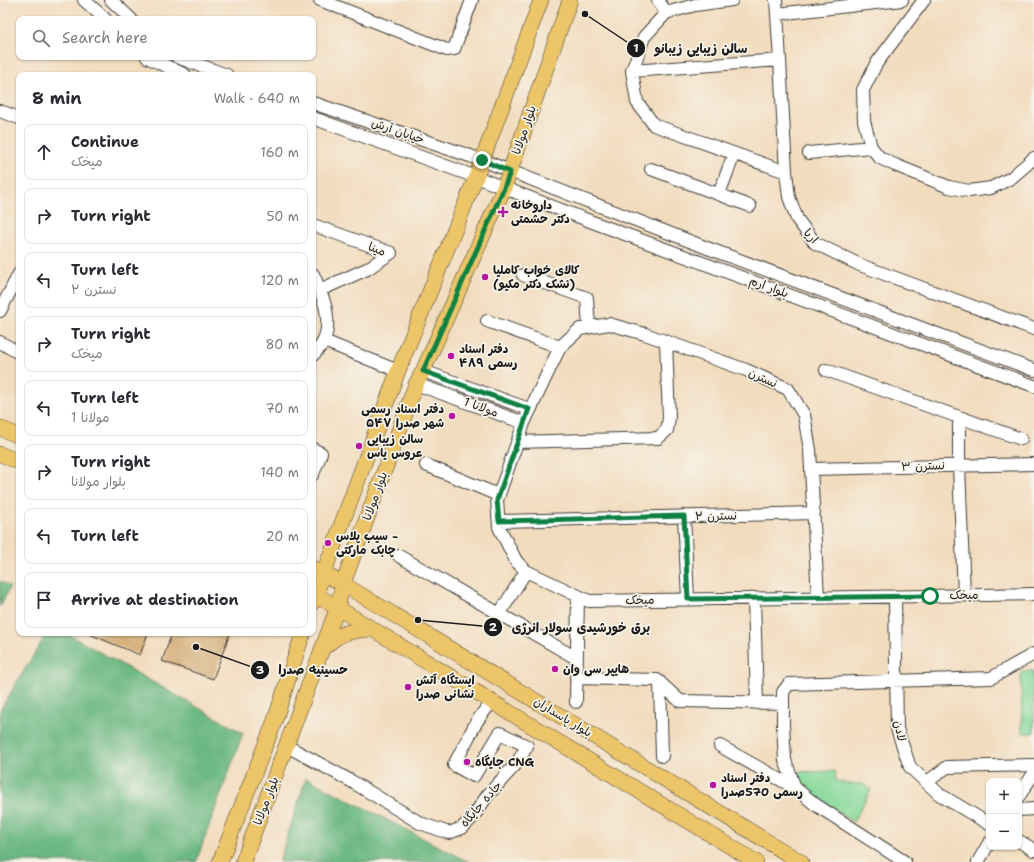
<!DOCTYPE html>
<html lang="en">
<head>
<meta charset="utf-8">
<style>
  body { margin:0; font-family:"Shantell Sans","Playpen Sans Arabic",sans-serif; background:#f7f7f7; color:#2b2b33 }
  .controls { position:absolute; right:12px; bottom:12px; display:grid; overflow:hidden; border-radius:8px; box-shadow:0 1px 3px #0004 }
  .controls button { width:36px; height:36px; display:grid; place-items:center; padding:0; border:0; border-bottom:1px solid #e1e1e2; background:#fff; color:#2b2b33; font:20px sans-serif }
  .stop { position:absolute; width:12px; height:12px; margin:-9px; border:3px solid #0b8043; border-radius:50%; background:#fff }
  .stop.end { background:#0b8043; border-color:#fff; box-shadow:0 1px 4px #0008 }
  .list { margin:0; padding:0; list-style:none }
  h2 { display:flex; justify-content:space-between; align-items:center; height:52px; margin:0; padding:0 16px; font-size:17px }
  h2 small { font-size:13px; font-weight:400; color:#7c7c81 }
  .list li { display:grid; grid-template-columns:26px 1fr auto; gap:12px; align-items:center; box-sizing:border-box; height:56px; margin:0 8px 8px; padding:0 8px; border:1px solid #e1e1e2; border-radius:8px }
  .list b { display:block; font-size:15px; white-space:nowrap }
  .list p { margin:0; font-size:13px; white-space:nowrap; color:#7c7c81 }
  .list em { font-size:13px; font-style:normal; color:#7c7c81 }
  .icon { flex:none; width:22px; height:22px; fill:none; stroke:currentColor; stroke-width:2; stroke-linecap:round; stroke-linejoin:round }
  .map { position:relative; flex:none; width:1034px; height:862px; overflow:hidden }
  .search { position:absolute; background:#fff; box-shadow:0 1px 3px #0004; left:16px; top:16px; width:300px; height:44px; display:flex; align-items:center; gap:10px; box-sizing:border-box; padding:0 14px; border-radius:8px; color:#7c7c81; font-size:15px }
  .panel { position:absolute; background:#fff; box-shadow:0 1px 3px #0004; left:16px; top:72px; width:300px; height:564px; border-radius:8px }
  .map>svg:first-child { display:block }
  .green { fill:#85d89a; stroke:#507a5b }
  .forest { fill:#6cb882; stroke:#446a4f }
  .building { fill:#d6b07d }
  .lines { fill:none; stroke-linecap:round; stroke-linejoin:round }
  .minor-casing { stroke:#3c3934; stroke-width:14 }
  .major-casing { stroke:#3c3934; stroke-width:16 }
  .minor { stroke:#fff; stroke-width:12 }
  .major { stroke:#edc569; stroke-width:15 }
  .route { stroke:#0b8043; stroke-width:5 }
  .poi-dot { fill:#b5179e; stroke:#f7f3e8; stroke-width:1.5 }
  .labels { text-anchor:middle; stroke-width:3.5; stroke-linejoin:round; paint-order:stroke }
  .street-label { font-size:12px; fill:#1c1c1c; stroke:#f7f3e8 }
  .poi-label { font-size:12px; font-weight:bold; fill:#1c1c1c; stroke:#f7f3e8; text-anchor:start }
  .leader { fill:none; stroke:#1c1c1c; stroke-width:1.5 }
  .callout-dot { fill:#1c1c1c; stroke:#f7f3e8; stroke-width:1.5 }
  .mark-label { font-size:12px; text-anchor:middle; font-weight:bold; fill:#fff }
  .callout-label { font-size:13px; text-anchor:middle; font-weight:bold; fill:#1c1c1c; stroke:#f7f3e8; stroke-width:3.5; stroke-linejoin:round; paint-order:stroke }
</style>
</head>
<body>
<div class="map">
<svg width="1034" height="862" viewBox="0 0 1034 862">
  <rect width="100%" height="100%" fill="#f7f3e8"/>
  <filter id="ink" filterUnits="userSpaceOnUse"><feTurbulence type="fractalNoise" baseFrequency=".025" numOctaves="2"/><feDisplacementMap in="SourceGraphic" scale="8" xChannelSelector="R" yChannelSelector="G"/><feConvolveMatrix kernelMatrix="1 2 1 2 8 2 1 2 1" color-interpolation-filters="sRGB"/></filter>
  <filter id="wash" filterUnits="userSpaceOnUse"><feTurbulence type="fractalNoise" baseFrequency=".012" numOctaves="4" result="noise"/><feDisplacementMap in="SourceGraphic" scale="16" xChannelSelector="R" yChannelSelector="G"/><feGaussianBlur stdDeviation="0.9" result="paint"/><feColorMatrix in="noise" values="0 0 0 0 0 0 0 0 0 0 0 0 0 0 0 0 0 1.4 0 .05"/><feComposite in="paint" operator="in"/></filter>
  <g filter="url(#wash)">
    <rect width="100%" height="100%" fill="#f2dcbe"/>
    <path class="green" d="M1021,671H1034V733H1022Z
      M835,771L836,781L851,784H863L871,790L853,822L835,811L803,787L799,772Z"/>
    <path class="forest" d="M0,581L10,587L0,607Z
      M47,633H66L243,733L196,862H0V710Z
      M306,778L469,862H470H279Z"/>
    <g id="blocks">
      <path class="building" d="M87,633H148L140,655Z
        M172,633H230L213,679L162,661Z"/>
    </g>
  </g>
  <g filter="url(#ink)">
    <use href="#blocks" fill-opacity="0" stroke="#3c3934" stroke-width="1"/>
    <g class="lines">
      <g class="minor-casing">
        <path id="minor" d="M84,0L105,19
          M111,0L131,19
          M320,0L447,50L454,49L472,0
          M658,0L666,13
          M732,0L695,5L666,13L644,37L632,71L637,102L654,125L786,172
          M776,0L780,60L786,172L789,197L797,219L815,243L860,265L1034,329
          M924,0L876,64L863,90L864,121L871,147L880,158L895,165L949,187L969,191L991,188L1011,178L1034,158
          M777,14L902,0
          M147,57L185,75
          M177,57L227,75
          M632,71L780,60
          M313,103L482,160L710,249L1034,370
          M0,111L19,118
          M313,118L476,177L595,223L1034,386
          M809,153L871,147
          M651,169L750,206
          M719,194L734,154
          M313,225L391,253L367,269L320,290
          M313,274C322,294 333,318 324,340C322,345 317,351 313,355
          M523,275L587,298L589,327
          M0,311L19,274
          M487,321L560,347
          M324,341L398,371
          M0,342L19,353
          M826,370L1021,439
          M423,371L529,409
          M416,384L524,423
          M959,417V465L964,595
          M517,442L658,438L667,430L669,418L666,341
          M313,449L321,453L313,474
          M426,465L498,495
          M811,469L1034,464
          M684,516L688,599
          M499,521L814,513
          M399,556L576,658
          M818,597L810,450L804,415L788,389L746,370L645,334L609,324L580,329L560,347L524,423L497,500L499,527L516,561L526,571L589,601L930,596L1034,594
          M895,597L897,729L910,767L939,794L989,824
          M754,598L757,703
          M500,613L526,571
          M576,678L657,680L680,701L783,703
          M660,682L662,756
          M576,702L578,596
          M287,746L351,781L420,823L449,833L462,828L473,817L487,796L517,763L527,746L500,733L474,776L454,765L477,721L492,701
          M720,746L795,788
          M927,782L947,767L1034,765
          M1019,796L1034,773
          M1019,810L1034,809
          M1019,841L1034,850
          M905,862L816,805L795,788L785,760L783,726V692L789,684L991,678L1034,654
          M978,862L989,843"/>
      </g>
      <g class="major-casing">
        <path id="major" d="M0,428L19,436
          M0,454L19,462
          M313,568L343,584L801,862
          M313,593L756,862
          M313,602L398,371L476,177L541,0
          M323,648C341,632 347,631 371,629
          M220,862L275,720L303,633
          M243,862L337,609L343,584L416,384L423,371L504,188L570,0"/>
      </g>
      <use href="#minor" class="minor"/>
      <use href="#major" class="major"/>
    </g>
  </g>
  <g class="lines" filter="url(#ink)">
    <path class="route" d="M482,160L510,172L504,188L423,371L529,409L497,500L499,521L684,516L688,599L930,596"/>
  </g>
  <g class="poi-dot">
    <path d="M501 206h4v4h4v4h-4v4h-4v-4h-4v-4h4z"/>
    <circle cx="485" cy="277" r="4"/>
    <circle cx="451" cy="356" r="4"/>
    <circle cx="452" cy="416" r="4"/>
    <circle cx="359" cy="446" r="4"/>
    <circle cx="328" cy="543" r="4"/>
    <circle cx="555" cy="669" r="4"/>
    <circle cx="408" cy="687" r="4"/>
    <circle cx="467" cy="762" r="4"/>
    <circle cx="713" cy="785" r="4"/>
  </g>
  <g class="labels">
    <g class="street-label">
      <text transform="translate(524 130) rotate(-71)" y="4">بلوار مولانا</text>
      <text transform="translate(398 131) rotate(19)" y="4">خیابان آرش</text>
      <text transform="translate(811 236) rotate(47)" y="4">اریا</text>
      <text transform="translate(377 249) rotate(22)" y="4">مینا</text>
      <text transform="translate(769 287) rotate(20)" y="4">بلوار ارم</text>
      <text transform="translate(763 378) rotate(25)" y="4">نسترن</text>
      <text transform="translate(481 407) rotate(20)" y="4">مولانا 1</text>
      <text transform="translate(923 466) rotate(-2)" y="4">نسترن ۳</text>
      <text transform="translate(375 496) rotate(-70)" y="4">بلوار مولانا</text>
      <text transform="translate(716 516) rotate(-1)" y="4">نسترن ۲</text>
      <text transform="translate(964 595) rotate(-1)" y="4">میخک</text>
      <text transform="translate(640 600) rotate(-1)" y="4">میخک</text>
      <text transform="translate(563 717) rotate(31)" y="4">بلوار پاسداران</text>
      <text transform="translate(900 731) rotate(79)" y="4">لادن</text>
      <text transform="translate(266 801) rotate(-69)" y="4">بلوار مولانا</text>
      <text transform="translate(481 804) rotate(-49)" y="4">جاده جایگاه</text>
    </g>
    <g class="poi-label">
      <text x="511" y="209">داروخانه<tspan x="511" dy="14">دکتر حشمتی</tspan></text>
      <text x="493" y="274">کالای خواب کاملیا<tspan x="493" dy="14">(تشک دکتر مکیو)</tspan></text>
      <text x="459" y="353">دفتر اسناد<tspan x="459" dy="14">رسمی ۴۸۹</tspan></text>
      <text x="444" y="413" text-anchor="end">دفتر اسناد رسمی<tspan x="444" dy="14">۵۴۷ شهر صدرا</tspan></text>
      <text x="367" y="443">سالن زیبایی<tspan x="367" dy="14">عروس یاس</tspan></text>
      <text x="336" y="540">سیب پلاس -<tspan x="336" dy="14">چابک مارکتی</tspan></text>
      <text x="563" y="673">هایپر سی وان</text>
      <text x="416" y="684">ایستگاه آتش<tspan x="416" dy="14">نشانی صدرا</tspan></text>
      <text x="475" y="766">جایگاه CNG</text>
      <text x="721" y="782">دفتر اسناد<tspan x="721" dy="14">رسمی 570صدرا</tspan></text>
    </g>
  </g>
  <path class="leader" d="M585 14L636 48M418 620L493 627M196 647L260 670"/>
  <g class="callout-dot">
    <circle cx="585" cy="14" r="4"/>
    <circle cx="418" cy="620" r="4"/>
    <circle cx="196" cy="647" r="4"/>
    <circle cx="636" cy="48" r="10"/>
    <circle cx="493" cy="627" r="10"/>
    <circle cx="260" cy="670" r="10"/>
  </g>
  <g class="mark-label">
    <text x="636" y="52">1</text>
    <text x="493" y="631">2</text>
    <text x="260" y="674">3</text>
  </g>
  <g class="callout-label">
    <text x="701" y="53">سالن‌ زیبایی زیبانو</text>
    <text x="581" y="632">برق خورشیدی سولار انرژی</text>
    <text x="313" y="674">حسینیه صدرا</text>
  </g>
</svg>
<div class="controls">
<button>+</button>
<button>−</button>
</div>
<div class="stop" style="left:930px;top:596px"></div>
<div class="stop end" style="left:482px;top:160px"></div>
<div class="search"><svg class="icon" aria-label="search" viewBox="0 0 24 24"><circle cx="10" cy="10" r="6"/><path d="M15 15l6 6"/></svg>Search here</div>
<section class="panel">
<h2>8 min<small>Walk · 640 m</small></h2>
<ul class="list">
<li><svg class="icon" aria-label="ahead" viewBox="0 0 24 24"><path d="M12 20V5M6 11l6-6 6 6"/></svg><div><b>Continue</b><p>میخک</p></div><em>160 m</em></li>
<li><svg class="icon" aria-label="right" viewBox="0 0 24 24"><path d="M7 20v-9h11M14 6l5 5-5 5"/></svg><div><b>Turn right</b></div><em>50 m</em></li>
<li><svg class="icon" aria-label="left" viewBox="0 0 24 24"><path d="M17 20v-9H6M10 6l-5 5 5 5"/></svg><div><b>Turn left</b><p>نسترن ۲</p></div><em>120 m</em></li>
<li><svg class="icon" aria-label="right" viewBox="0 0 24 24"><path d="M7 20v-9h11M14 6l5 5-5 5"/></svg><div><b>Turn right</b><p>میخک</p></div><em>80 m</em></li>
<li><svg class="icon" aria-label="left" viewBox="0 0 24 24"><path d="M17 20v-9H6M10 6l-5 5 5 5"/></svg><div><b>Turn left</b><p>مولانا 1</p></div><em>70 m</em></li>
<li><svg class="icon" aria-label="right" viewBox="0 0 24 24"><path d="M7 20v-9h11M14 6l5 5-5 5"/></svg><div><b>Turn right</b><p>بلوار مولانا</p></div><em>140 m</em></li>
<li><svg class="icon" aria-label="left" viewBox="0 0 24 24"><path d="M17 20v-9H6M10 6l-5 5 5 5"/></svg><div><b>Turn left</b></div><em>20 m</em></li>
<li><svg class="icon" aria-label="arrive" viewBox="0 0 24 24"><path d="M6 21V4h12l-3 4 3 4H6"/></svg><div><b>Arrive at destination</b></div></li>
</ul>
</section>
</div>
</body>
</html>
